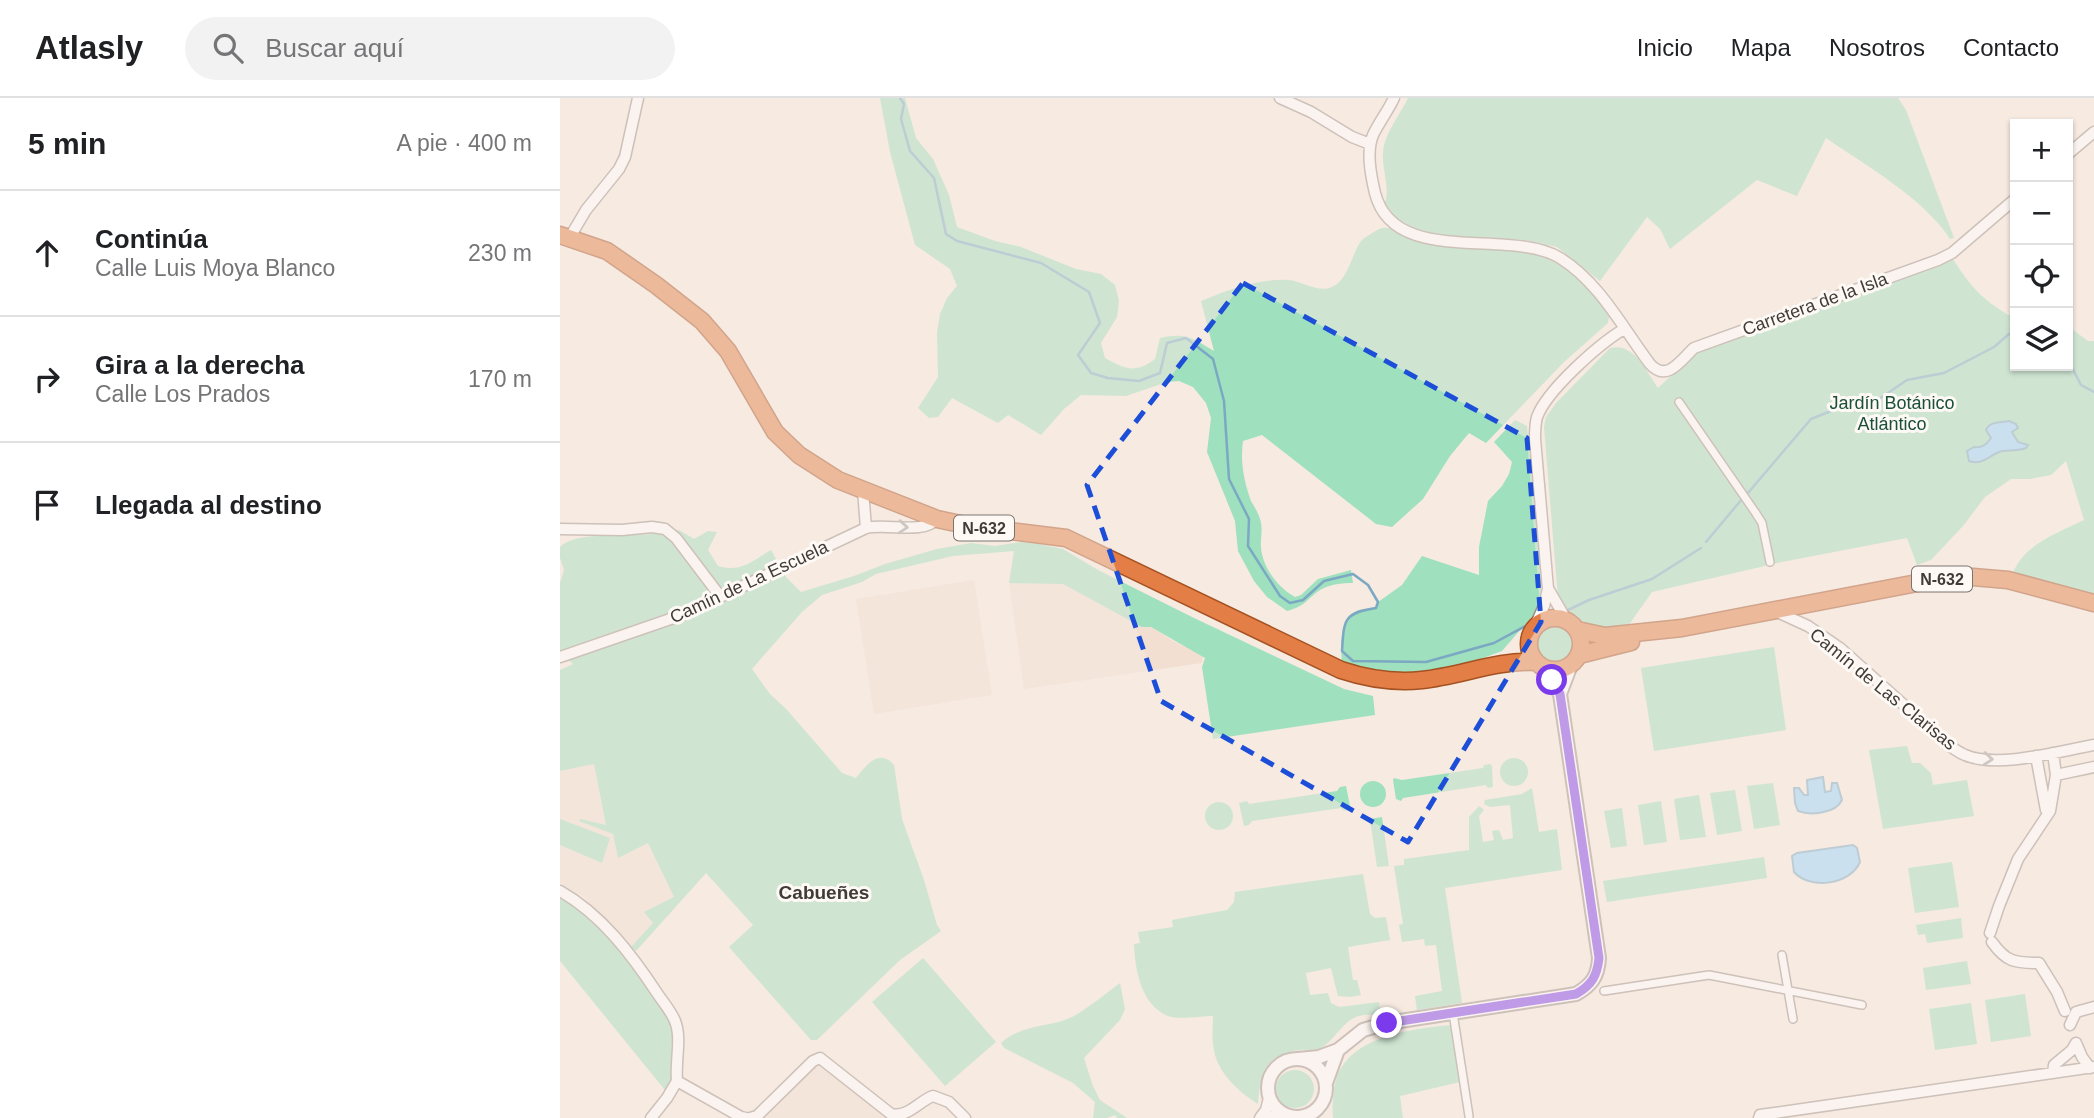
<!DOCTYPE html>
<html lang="es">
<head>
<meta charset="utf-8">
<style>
  body { margin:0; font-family:Helvetica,sans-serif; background:#f2f2f2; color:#202124 }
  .controls { position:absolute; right:21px; top:21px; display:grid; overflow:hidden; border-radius:0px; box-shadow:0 2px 5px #0004 }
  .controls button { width:63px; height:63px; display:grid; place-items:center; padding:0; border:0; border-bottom:2px solid #e0e0e0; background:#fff; color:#202124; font:35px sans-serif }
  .stop { position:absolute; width:21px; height:21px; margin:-16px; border:5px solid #7c3aed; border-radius:50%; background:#fff }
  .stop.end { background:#7c3aed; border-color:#fff; box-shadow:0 2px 7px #0008 }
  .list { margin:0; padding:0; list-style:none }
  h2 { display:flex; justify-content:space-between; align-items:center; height:91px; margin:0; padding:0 28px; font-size:30px }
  h2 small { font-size:23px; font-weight:400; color:#757577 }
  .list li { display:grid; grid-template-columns:46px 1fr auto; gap:21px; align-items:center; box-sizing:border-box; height:126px; padding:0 28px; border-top:2px solid #e0e0e0 }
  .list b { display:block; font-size:26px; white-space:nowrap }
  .list p { margin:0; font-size:23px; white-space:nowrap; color:#757577 }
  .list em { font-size:23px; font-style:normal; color:#757577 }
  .icon { flex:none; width:38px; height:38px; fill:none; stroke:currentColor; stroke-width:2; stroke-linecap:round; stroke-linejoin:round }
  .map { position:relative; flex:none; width:1534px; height:1020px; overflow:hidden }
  header { display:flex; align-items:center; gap:42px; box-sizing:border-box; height:98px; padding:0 35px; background:#fff; border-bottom:2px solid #e0e0e0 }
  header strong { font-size:33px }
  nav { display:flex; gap:38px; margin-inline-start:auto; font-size:24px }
  .search { width:490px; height:63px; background:#f2f2f2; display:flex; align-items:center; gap:18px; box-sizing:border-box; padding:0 24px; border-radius:38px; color:#757577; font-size:26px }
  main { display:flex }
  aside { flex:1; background:#fff }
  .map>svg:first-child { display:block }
  .built { fill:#f2dfd1 }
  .green { fill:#9fe0bf }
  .water { fill:#95d6fe; stroke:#7ba8c2; stroke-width:2 }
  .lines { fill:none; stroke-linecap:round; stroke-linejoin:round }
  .stream { stroke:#7ba8c2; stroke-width:2.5 }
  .pedestrian-casing { stroke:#9c9189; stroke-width:10 }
  .minor-casing { stroke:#9c9189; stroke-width:13 }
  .tertiary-casing { stroke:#9c9189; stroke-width:16 }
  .trunk-casing { stroke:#a55222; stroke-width:19 }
  .pedestrian { stroke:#fff; stroke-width:7 }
  .minor { stroke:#fff; stroke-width:10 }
  .tertiary { stroke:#fff; stroke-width:12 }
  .trunk { stroke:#e37e46; stroke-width:16 }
  .oneway { stroke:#9f9d9b }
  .route { stroke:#7c3aed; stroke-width:9 }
  .marked { fill:none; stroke:#1d4ed8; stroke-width:5; stroke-dasharray:14 9; stroke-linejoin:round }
  .labels { text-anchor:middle; stroke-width:6; stroke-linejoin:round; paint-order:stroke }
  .shield { fill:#fef9f5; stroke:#787470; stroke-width:2 }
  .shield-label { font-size:16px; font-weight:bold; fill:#3f3b37 }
  .street-label { font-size:18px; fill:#3f3b37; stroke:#fef9f5 }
  .park-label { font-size:18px; fill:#195039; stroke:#fef9f5 }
  .neighbourhood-label { font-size:19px; font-weight:bold; fill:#3f3b37; stroke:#fef9f5 }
</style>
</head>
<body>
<header>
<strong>Atlasly</strong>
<div class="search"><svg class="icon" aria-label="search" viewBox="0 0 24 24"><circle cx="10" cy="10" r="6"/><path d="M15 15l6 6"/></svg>Buscar aquí</div>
<nav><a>Inicio</a><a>Mapa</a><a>Nosotros</a><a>Contacto</a></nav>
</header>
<main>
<aside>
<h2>5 min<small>A pie · 400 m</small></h2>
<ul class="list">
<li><svg class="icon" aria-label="ahead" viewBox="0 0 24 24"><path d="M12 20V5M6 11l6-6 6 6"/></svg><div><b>Continúa</b><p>Calle Luis Moya Blanco</p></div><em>230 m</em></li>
<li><svg class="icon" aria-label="right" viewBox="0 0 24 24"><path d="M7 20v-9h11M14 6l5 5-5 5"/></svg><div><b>Gira a la derecha</b><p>Calle Los Prados</p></div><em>170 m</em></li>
<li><svg class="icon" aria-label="arrive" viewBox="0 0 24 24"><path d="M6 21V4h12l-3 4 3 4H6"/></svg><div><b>Llegada al destino</b></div></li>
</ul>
</aside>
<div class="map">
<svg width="1534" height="1020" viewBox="0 0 1534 1020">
  <rect width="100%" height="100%" fill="#f6eae1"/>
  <path class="built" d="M414,482L432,597L314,616L296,501Z
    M449,485L503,486L591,529L613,543L639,555L643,558L642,565L464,591Z
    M34,665L118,744L146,775L76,853L24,799L0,785V673Z
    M259,964L328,1020H204L252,967Z"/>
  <path class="green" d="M320,0H345L356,40L373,61L389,97L397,129L435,143L461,149L516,171L541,176L555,187L559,203L557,219L541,245L545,260C565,271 575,276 595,261L600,240C625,234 633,240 654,253L641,203C668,192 699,180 728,182C742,183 756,194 769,190C788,185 791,157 801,143C805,139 814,134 819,131C834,125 853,143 868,146C896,151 925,150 953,152C997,156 1027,183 1049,219L1048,225L1004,264L926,345L909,335L890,358L863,401L832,429L816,426L702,337L683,343C680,364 684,383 691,403C694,408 697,413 699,418C704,431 700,439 701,450C703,470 718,490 735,499L741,497L758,481L791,472L793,485C782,485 770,486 760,492C745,502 748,507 727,513L707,499L694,483L678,453L675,423L647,354L651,320L646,305L633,289L619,283L607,284L566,298L521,297L504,311L481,337L448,317L438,325L392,300L378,319L369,320L358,310L378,279L377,235L380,216L387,200L397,188L390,171L355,147L330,54Z
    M848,0H1338L1346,12L1394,140L1390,141C1365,101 1305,67 1266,40L1237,98L1197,82L1110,151L1100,131L1087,119L1040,183L997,149L966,142L923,139H881L857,132L835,119L825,105C830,89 822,72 823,55C824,36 840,17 848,0Z
    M1393,161C1410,188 1421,200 1448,217L1455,216V268H1508V228L1528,243H1534V498L1453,475C1464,446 1498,435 1524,422L1506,363L1491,377L1470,381H1451L1425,399L1403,428L1371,462L1357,467L1347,440L1222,464L1092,494L1068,528C1033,534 1019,526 998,500L984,329L986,319L996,305L1050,250C1074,244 1086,273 1098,290L1136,254Z
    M955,322L967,328L982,483L980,501L975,515L942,553L915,563L879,572L834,576L782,567C781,550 778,519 799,512C804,511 810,511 816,510L818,504L842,487L862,458L919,477V449L928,403L942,388L949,376L952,364L934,344Z
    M119,432L134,441L148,433L157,434L148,452L158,468C181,475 192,463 211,452L226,479L241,494L294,478L325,466L377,451L411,445L435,448L462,444L478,446L503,451L538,472L632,519L784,591L813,598L815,617L653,641L642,569L645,560L591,529H582L503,486L449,485L454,453L393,458L316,476L302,484L262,497L242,514L192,571L210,596L227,612L282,675L296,680C306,667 319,650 334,667L342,721L364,782L377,827L381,833L340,862L257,942H251L169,849L193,827L146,775L76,853L71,849L93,825L84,814L114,799L88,745L58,760L53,736L19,723L20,721L46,727L34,666L0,673V572L13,566L0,553V485L4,472L0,460V449C15,433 70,438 92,436C101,436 110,433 119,432Z
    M970 546a25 25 0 1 1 50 0a25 25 0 1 1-50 0Z
    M1214,549L1226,632L1094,653L1081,570Z
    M1347,648L1352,665H1360L1371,675L1373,687L1407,682L1414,718L1323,731L1309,652Z
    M940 674a14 14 0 1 1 28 0a14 14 0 1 1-28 0Z
    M930,666L932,668L933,689L928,690L926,687L843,700L841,703L836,701L833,682L834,680L842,682L923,670L924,667Z
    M800 696a13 13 0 1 1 26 0a13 13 0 1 1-26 0Z
    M1213,685L1220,727L1194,731L1187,688Z
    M786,688L790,708L789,712L784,713L781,710L692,723L689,727L684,728L679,705L687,703L689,706L777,693L780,689Z
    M972,690L979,734L997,731L1002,772L885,790L902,905L857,912L855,898L882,893L876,847L865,848L864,841L842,844L839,827L843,826L834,768L844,767V761L909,752V719L919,708L924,712L919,718L923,744L934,742L932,733L939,732L943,742L953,740L950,707L930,709L924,706L925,702L962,696Z
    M1175,692L1182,733L1157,737L1150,695Z
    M1139,697L1146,739L1120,742L1114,701Z
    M1101,703L1107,744L1084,747L1078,707Z
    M645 718a14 14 0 1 1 28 0a14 14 0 1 1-28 0Z
    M1062,710L1067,748L1051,750L1044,713Z
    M822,719L829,768L817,769L810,721Z
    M0,721L50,740L42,765L0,747Z
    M1204,759L1207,780L1047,804L1043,783Z
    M1392,764L1399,809L1355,815L1348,770Z
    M803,776L810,816L815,820L826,819L830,842L788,849L793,882H797L801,897L790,899L778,898L771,870L746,875L750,897L768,895L771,905L779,909L819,904L821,917C814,917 806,916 799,918C783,922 776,941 761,950C755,953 747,951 740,952C705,957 700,974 698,1006C676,992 655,972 653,946C652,936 653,927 653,918C642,918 618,922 608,918C581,907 575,872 574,846L580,845L578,834L613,829L612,822L667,812L674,804L675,794Z
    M0,793L75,861L115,924L116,974L109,997L0,863Z
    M1401,820L1403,840L1367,845L1365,836L1358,837L1356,827Z
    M363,860L436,944L385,988L312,904Z
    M1407,863L1411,886L1366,892L1363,870Z
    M560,885L565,911L560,922L524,960L533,988L540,1002L567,1020H557L555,1017L547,1020H533L535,1004L513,985L444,950L441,945C463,925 492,930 514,918C530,909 545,896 560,885Z
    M1465,896L1471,938L1431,944L1425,902Z
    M1411,905L1417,946L1375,952L1369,911Z
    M890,927L900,984L840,998L843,1020H773C772,1010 773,991 776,982C789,938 852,931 890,927Z
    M716 991a19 19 0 1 1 38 0a19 19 0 1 1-38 0Z"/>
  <path class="water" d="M1449,323L1456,326L1458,330L1452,334L1458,344L1468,347L1466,350C1458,353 1451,352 1442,353C1430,356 1423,368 1409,363L1407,353L1414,349C1423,350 1427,346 1431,340L1426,332C1429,323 1441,325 1449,323Z
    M1263,679L1265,694L1271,693L1272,685H1277L1282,702C1276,715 1251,718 1238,713L1235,705L1234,690H1239L1244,697H1248L1247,682Z
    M1293,747L1297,750L1300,764C1290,787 1250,792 1234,774L1232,758L1237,755Z"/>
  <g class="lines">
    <path class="stream" d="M340,0L344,6L341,21L350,53L374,80L386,136L397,143L481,165L529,194L540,225L518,257L531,275L548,280L579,283L600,275L607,245L626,240L653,261L664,303L669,381L689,421L688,448L720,498L730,505L743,502L764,483L793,476L808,487L818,504L816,510C783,515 784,522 782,553L793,563L866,564L934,545L973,524
      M1508,262L1521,287L1534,294
      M1187,396L1251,321L1281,309L1319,301L1347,282L1384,275L1434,249L1449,236H1455
      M1146,444L1182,401
      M1008,512L1029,502L1092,481L1141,450"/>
    <g class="pedestrian-casing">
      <path id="pedestrian" d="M1119,304L1195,414L1202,425L1210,464
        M1222,857L1233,921
        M1044,893L1149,877L1302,907
        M893,915L909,1018"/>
    </g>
    <g class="minor-casing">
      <path id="minor" d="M720,0L751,14L792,39L810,46
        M834,0C828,13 819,24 813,37C806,54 811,78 815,95C834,170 949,129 1000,160C1040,185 1062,229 1090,266C1107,285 1121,262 1134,250L1378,162L1392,155L1455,101
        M1508,56L1534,34
        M10,139L26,112L59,71L65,59L78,0
        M303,392L306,430
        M0,431L62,432L92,429L105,431L116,440L160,498
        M989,492L1007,523
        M1215,513L1248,528L1280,550L1391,649C1396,652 1400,655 1405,657C1437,671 1500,653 1534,647
        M974,530L984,508L988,491L975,341C975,334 975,326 977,319C987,292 1039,246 1064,231
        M0,559L122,517L306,430C328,425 362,437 377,421
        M1476,658L1486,712
        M1496,677L1534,669
        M0,793C41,816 72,857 97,895C103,904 111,913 115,923C122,940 115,964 117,983
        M1430,835L1439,808L1458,761L1490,713L1496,677L1493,655
        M1432,844C1446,864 1455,865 1479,865L1497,894L1505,913
        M1510,927L1516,914L1534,909
        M1516,945L1522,959L1530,970
        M1493,975L1494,967L1512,952L1516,945
        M117,983L181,1019L186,1020
        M91,1020L107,1000L117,983
        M190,1020L197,1018L253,963L260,960L331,1016C348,1020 359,1003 373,998L389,1004L405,1020
        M700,1020L706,1012L709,1000
        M706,1020L724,1017
        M1199,1020L1200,1017L1215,1015L1534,969"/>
    </g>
    <g class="tertiary-casing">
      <path id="tertiary" d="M1000,596L1011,567
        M708 990a29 29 0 1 1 58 0a29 29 0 1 1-58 0Z
        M738,961L759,959L778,952L803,932L827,925L1016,896C1032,887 1038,878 1039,860L1000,596L983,569
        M766,985L778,952"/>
    </g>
    <g class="trunk-casing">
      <path id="trunk" d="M0,137L47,153L96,187L142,223L168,253L215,334L239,357L278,382L377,421L410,428L506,440L781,572C808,581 833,585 862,582C901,578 936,562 976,564
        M969 546a26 26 0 1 1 52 0a26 26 0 1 1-52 0Z
        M1017,532L1045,538L1122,530L1378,481L1413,479L1448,482L1534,505
        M1019,557L1071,544"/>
    </g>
    <use href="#pedestrian" class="pedestrian"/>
    <use href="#minor" class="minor"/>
    <use href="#tertiary" class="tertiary"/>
    <use href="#trunk" class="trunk"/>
  </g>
  <defs><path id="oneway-chevron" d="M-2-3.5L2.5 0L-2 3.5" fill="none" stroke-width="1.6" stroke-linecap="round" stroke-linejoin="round" transform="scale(1.75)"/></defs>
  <g class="oneway">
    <use href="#oneway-chevron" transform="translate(343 429) rotate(4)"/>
    <use href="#oneway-chevron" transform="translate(1428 661) rotate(5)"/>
  </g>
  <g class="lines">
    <path class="route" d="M827,925L1016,896C1032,887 1037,878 1039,860L1000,596L992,582"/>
  </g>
  <path d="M0 0H1534V1020H0ZM683,185L967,340L981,524L848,744L601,603L527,387Z" fill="#f6eae1" fill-opacity=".55" fill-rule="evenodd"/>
  <path class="marked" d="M683,185L967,340L981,524L848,744L601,603L527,387Z"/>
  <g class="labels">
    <g class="shield">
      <rect x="394" y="417.5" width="60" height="25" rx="5"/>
      <rect x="1352" y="468.5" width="60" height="25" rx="5"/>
    </g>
    <g class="shield-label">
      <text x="424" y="436">N-632</text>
      <text x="1382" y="487">N-632</text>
    </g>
    <g class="street-label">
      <text transform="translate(1255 206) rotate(-20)" y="6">Carretera de la Isla</text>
      <text transform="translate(189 484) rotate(-25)" y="6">Camín de La Escuela</text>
      <text transform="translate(1323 591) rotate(39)" y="6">Camín de Las Clarisas</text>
    </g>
    <g class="park-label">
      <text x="1332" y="311">Jardín Botánico<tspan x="1332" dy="21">Atlántico</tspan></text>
    </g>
    <g class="neighbourhood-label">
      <text x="264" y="801">Cabueñes</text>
    </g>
  </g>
</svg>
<div class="controls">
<button>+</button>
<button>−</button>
<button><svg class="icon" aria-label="locate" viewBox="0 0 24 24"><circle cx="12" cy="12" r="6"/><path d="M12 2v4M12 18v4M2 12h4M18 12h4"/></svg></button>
<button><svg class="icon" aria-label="layers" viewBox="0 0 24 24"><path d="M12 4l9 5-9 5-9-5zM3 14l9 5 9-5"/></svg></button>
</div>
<div class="stop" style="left:992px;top:582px"></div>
<div class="stop end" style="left:827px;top:925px"></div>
</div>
</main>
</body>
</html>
